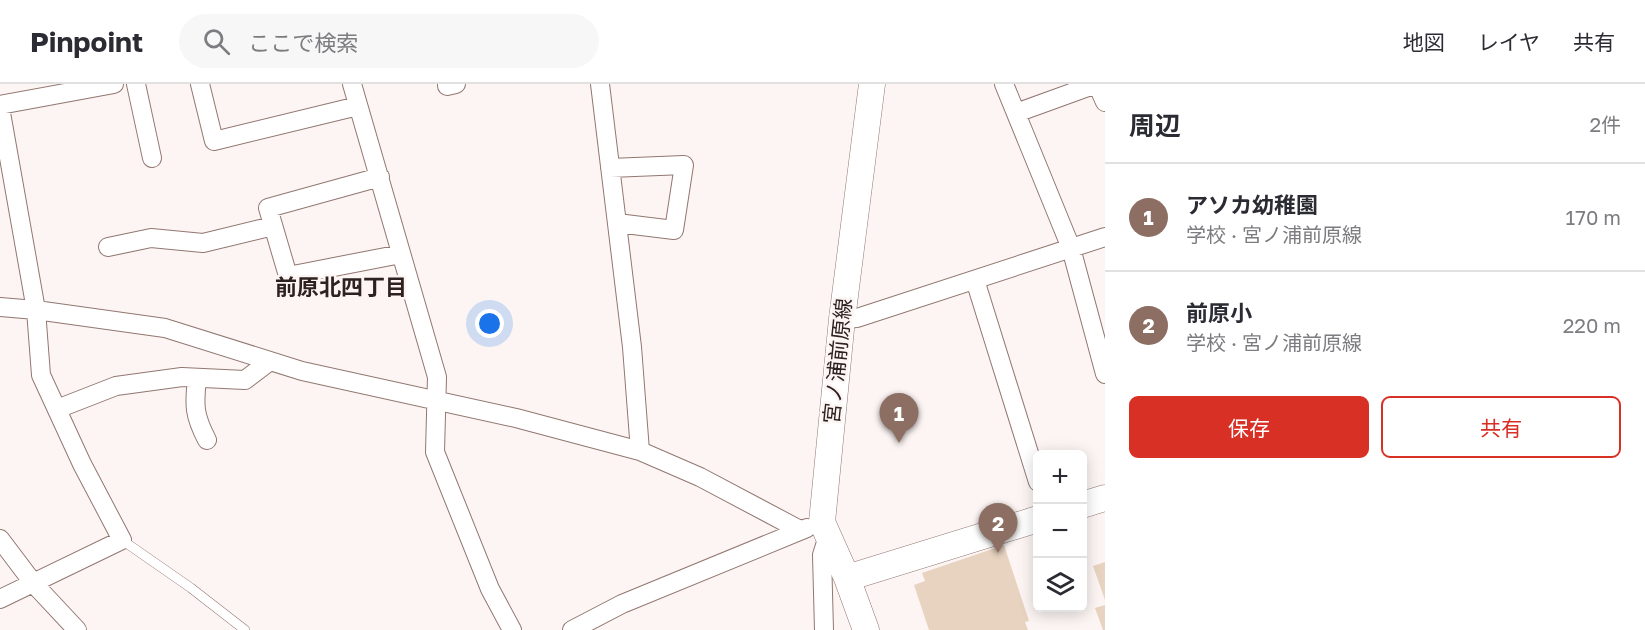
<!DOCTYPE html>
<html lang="ja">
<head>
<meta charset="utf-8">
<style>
  body { margin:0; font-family:"Golos Text","Noto Sans JP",sans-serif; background:#f7f7f7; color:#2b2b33 }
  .controls { position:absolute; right:18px; bottom:18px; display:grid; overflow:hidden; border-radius:9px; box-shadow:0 3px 15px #0003 }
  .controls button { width:54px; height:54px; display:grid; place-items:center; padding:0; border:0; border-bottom:2px solid #e1e1e2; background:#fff; color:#2b2b33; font:30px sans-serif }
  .you { position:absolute; left:490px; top:240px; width:21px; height:21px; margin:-15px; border:4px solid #fff; border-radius:50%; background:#1a73e8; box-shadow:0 0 0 9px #1a73e833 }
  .badge { display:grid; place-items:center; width:39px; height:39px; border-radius:50%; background:#d93025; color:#fff; font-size:20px; font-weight:700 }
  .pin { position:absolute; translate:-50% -50px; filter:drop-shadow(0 2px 3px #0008) }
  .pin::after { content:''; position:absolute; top:32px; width:21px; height:18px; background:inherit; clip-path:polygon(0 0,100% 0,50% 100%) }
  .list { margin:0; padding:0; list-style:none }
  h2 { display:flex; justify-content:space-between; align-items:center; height:78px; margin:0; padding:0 24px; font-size:26px }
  h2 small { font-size:20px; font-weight:400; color:#7c7c81 }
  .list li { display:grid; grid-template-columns:39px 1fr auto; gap:18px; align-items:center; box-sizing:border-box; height:108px; padding:0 24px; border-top:2px solid #e1e1e2 }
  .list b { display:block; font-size:22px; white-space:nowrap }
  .list p { margin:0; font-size:20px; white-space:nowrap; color:#7c7c81 }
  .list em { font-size:20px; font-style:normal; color:#7c7c81 }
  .actions { display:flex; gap:12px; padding:18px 24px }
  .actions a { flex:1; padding:14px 0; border:2px solid #d93025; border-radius:9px; text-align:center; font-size:21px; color:#d93025 }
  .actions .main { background:#d93025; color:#fff }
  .icon { flex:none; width:33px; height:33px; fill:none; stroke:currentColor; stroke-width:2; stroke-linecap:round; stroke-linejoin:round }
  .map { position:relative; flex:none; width:1105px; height:546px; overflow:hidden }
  header { display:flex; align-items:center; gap:36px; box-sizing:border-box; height:84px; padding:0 30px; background:#fff; border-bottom:2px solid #e1e1e2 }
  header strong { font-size:28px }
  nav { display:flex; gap:33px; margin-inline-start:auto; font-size:21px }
  .search { width:420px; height:54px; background:#f7f7f7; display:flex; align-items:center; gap:15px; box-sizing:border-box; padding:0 21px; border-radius:33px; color:#7c7c81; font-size:22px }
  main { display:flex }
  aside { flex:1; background:#fff }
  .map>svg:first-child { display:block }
  .building { fill:#e7d3bf }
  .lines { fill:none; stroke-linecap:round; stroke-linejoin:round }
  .lane-casing { stroke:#927770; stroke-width:10 }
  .street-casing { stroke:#927770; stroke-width:20 }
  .secondary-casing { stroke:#927770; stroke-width:27 }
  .lane { stroke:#fff; stroke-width:9 }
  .street { stroke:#fff; stroke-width:18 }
  .secondary { stroke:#fff; stroke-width:26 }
  .labels { text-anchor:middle; stroke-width:5; stroke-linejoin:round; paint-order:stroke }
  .street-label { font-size:21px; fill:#2d221f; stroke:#fcf5f4 }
  .neighbourhood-label { font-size:22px; font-weight:bold; fill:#2d221f; stroke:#fcf5f4 }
</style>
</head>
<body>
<header>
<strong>Pinpoint</strong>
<div class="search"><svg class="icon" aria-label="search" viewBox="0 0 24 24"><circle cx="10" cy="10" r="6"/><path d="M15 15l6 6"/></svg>ここで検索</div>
<nav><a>地図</a><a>レイヤ</a><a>共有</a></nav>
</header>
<main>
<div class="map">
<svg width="1105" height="546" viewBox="0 0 1105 546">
  <rect width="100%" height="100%" fill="#fcf5f4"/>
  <path class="building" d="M1004,461L1029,537L1025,538L1028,546H929L914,501L925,497L922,489Z
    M1105,478V516L1093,482Z
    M1105,521V546H1103L1095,524Z"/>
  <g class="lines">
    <g class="lane-casing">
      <path id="lane" d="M122,456L191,504L245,546"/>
    </g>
    <g class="street-casing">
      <path id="street" d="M136,0L152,74
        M200,0L214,57L358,22
        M352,0L437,293L435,368L490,505L512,546
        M447,0V2L456,0
        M600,0L632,263L640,367
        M1004,0L1071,164L1105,290
        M1097,0L1105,18
        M0,21L114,0
        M0,23L36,226L41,291L82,380L122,456L0,515
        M1016,29L1096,0
        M610,84L684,81L674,146L617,139
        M380,93L268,124L288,192L401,170
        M108,163L151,154L203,159L273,142
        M975,196L1038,398
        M0,223L36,226L165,244L302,287L516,334L640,367L700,393L800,446
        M842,235L857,234L1105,153
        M197,294C194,322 194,331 207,356
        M57,325L116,302L182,293L245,296L270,277
        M0,455L34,500L77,546
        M572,546L622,520L807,444
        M824,546L822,471L828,452"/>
    </g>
    <g class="secondary-casing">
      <path id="secondary" d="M1082,421L1105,414
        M847,494L1038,435
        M866,546L847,494L822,438L842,235L872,0"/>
    </g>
    <use href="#lane" class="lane"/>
    <use href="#street" class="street"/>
    <use href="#secondary" class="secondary"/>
  </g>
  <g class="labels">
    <g class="street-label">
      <text transform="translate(838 277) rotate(-84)" y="7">宮ノ浦前原線</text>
    </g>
    <g class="neighbourhood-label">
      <text x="341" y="211">前原北四丁目</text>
    </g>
  </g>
</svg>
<div class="controls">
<button>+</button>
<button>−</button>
<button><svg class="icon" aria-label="layers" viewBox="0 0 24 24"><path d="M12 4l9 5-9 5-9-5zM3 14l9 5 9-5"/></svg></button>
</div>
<div class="you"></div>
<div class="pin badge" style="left:899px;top:359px;background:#8d6e63">1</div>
<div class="pin badge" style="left:998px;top:469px;background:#8d6e63">2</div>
</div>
<aside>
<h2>周辺<small>2件</small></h2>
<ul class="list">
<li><span class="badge" style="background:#8d6e63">1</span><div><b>アソカ幼稚園</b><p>学校 · 宮ノ浦前原線</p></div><em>170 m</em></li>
<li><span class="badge" style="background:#8d6e63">2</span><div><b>前原小</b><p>学校 · 宮ノ浦前原線</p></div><em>220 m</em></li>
</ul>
<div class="actions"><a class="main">保存</a><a>共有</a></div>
</aside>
</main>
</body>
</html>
